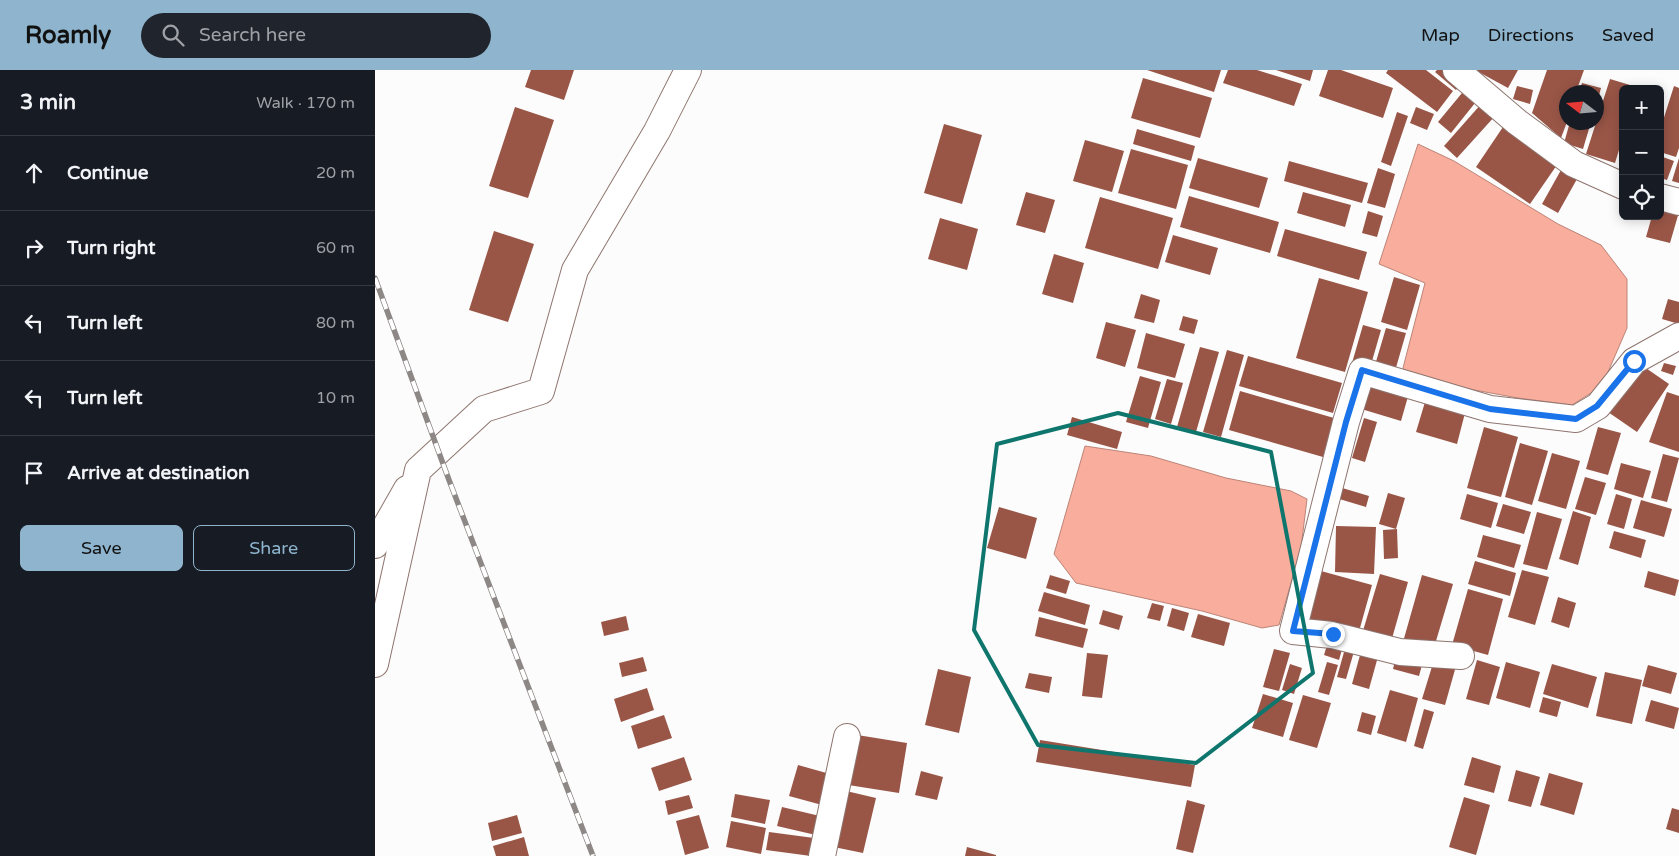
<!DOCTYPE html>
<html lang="en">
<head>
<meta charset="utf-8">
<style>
  body { margin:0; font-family:"Varela Round",sans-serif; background:#20242c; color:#f1f3f6 }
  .controls { position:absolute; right:15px; top:15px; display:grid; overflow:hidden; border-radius:8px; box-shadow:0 2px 12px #0003 }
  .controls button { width:45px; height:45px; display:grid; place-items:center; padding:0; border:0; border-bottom:1px solid #363941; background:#171b24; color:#f1f3f6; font:25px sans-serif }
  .compass { position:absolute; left:1184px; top:15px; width:45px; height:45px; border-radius:50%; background:#171b24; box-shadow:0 2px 12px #0003; rotate:286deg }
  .stop { position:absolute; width:15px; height:15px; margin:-11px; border:4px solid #1a73e8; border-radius:50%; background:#fff }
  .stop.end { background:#1a73e8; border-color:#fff; box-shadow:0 1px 5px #0008 }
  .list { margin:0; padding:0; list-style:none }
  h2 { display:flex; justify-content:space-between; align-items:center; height:65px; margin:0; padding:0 20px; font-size:21px }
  h2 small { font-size:16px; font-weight:400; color:#9ea1a6 }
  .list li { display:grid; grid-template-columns:32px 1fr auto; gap:15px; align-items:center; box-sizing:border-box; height:75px; padding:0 20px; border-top:1px solid #363941 }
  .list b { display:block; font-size:19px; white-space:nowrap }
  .list em { font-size:16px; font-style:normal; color:#9ea1a6 }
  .actions { display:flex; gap:10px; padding:15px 20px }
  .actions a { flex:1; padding:11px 0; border:1px solid #8eb5cd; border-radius:8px; text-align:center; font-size:18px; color:#8eb5cd }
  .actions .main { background:#8eb5cd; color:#111 }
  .icon { flex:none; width:28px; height:28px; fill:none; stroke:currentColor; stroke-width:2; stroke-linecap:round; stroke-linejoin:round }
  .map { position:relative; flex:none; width:1304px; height:786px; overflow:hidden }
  header { display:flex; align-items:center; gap:30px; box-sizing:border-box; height:70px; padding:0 25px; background:#8eb5cd; color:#111 }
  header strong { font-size:24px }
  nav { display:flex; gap:28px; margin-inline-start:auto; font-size:18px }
  .search { width:350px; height:45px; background:#20242c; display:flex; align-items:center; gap:12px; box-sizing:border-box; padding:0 18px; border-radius:28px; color:#9ea1a6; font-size:19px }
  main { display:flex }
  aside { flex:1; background:#171b24 }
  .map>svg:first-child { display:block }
  .water { fill:#f9ad9c; stroke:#bc8477 }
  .building { fill:#995647 }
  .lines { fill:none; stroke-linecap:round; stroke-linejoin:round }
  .minor-casing { stroke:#8e756f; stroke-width:28 }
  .minor { stroke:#fff; stroke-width:26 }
  .rail-casing { stroke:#8d8786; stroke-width:5.5 }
  .rail { stroke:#fff; stroke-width:4; stroke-dasharray:11; stroke-linecap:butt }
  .route { stroke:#1a73e8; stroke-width:6 }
  .marked { fill:none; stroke:#0f766e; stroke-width:4; stroke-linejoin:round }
</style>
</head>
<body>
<header>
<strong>Roamly</strong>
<div class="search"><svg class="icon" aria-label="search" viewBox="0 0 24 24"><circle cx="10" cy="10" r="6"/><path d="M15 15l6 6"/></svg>Search here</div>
<nav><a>Map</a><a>Directions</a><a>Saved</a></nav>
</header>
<main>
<aside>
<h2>3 min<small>Walk · 170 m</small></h2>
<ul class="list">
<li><svg class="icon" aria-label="ahead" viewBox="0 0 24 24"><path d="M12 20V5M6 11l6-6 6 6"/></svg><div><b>Continue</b></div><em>20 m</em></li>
<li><svg class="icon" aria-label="right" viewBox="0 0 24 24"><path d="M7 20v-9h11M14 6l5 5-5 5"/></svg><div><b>Turn right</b></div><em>60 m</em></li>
<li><svg class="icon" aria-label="left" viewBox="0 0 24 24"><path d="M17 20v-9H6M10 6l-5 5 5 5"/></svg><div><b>Turn left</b></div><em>80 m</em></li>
<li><svg class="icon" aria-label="left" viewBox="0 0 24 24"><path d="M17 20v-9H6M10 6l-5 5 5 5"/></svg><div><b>Turn left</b></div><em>10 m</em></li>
<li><svg class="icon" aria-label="arrive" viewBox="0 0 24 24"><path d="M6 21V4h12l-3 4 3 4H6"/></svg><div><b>Arrive at destination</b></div></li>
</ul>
<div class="actions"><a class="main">Save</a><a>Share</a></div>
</aside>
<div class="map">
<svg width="1304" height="786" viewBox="0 0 1304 786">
  <rect width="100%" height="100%" fill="#fcfcfc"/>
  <path class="water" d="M1043,74L1079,91L1183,154L1226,175L1252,209V258L1227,316L1197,335L1143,328L1056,312L1036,306L1028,298L1050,213L1004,194Z
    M710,376L776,386L851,408L916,421L932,429L926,478L904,555L887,558L827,541L701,513L679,484Z"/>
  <path class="building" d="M156,0H199L189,30L150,17Z
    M772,0H846L839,22Z
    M853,0H882L927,14L919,36L848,13Z
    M901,0H938L935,11Z
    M953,0H966L1018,18L1008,48L944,26Z
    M1013,0H1051L1078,21L1062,42L1011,3Z
    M1062,0H1073L1087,12L1081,20L1060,2Z
    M1100,0H1143L1133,18Z
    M1172,0H1209L1201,22H1192V52L1186,68L1157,43Z
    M768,8L837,28L825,68L756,48Z
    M1235,9L1265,18L1248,19V67L1240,93L1211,84Z
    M1207,13L1226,18L1222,33V22H1204Z
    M1142,16L1158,20L1155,34L1138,29Z
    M1299,16L1304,18V78L1301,87L1285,82V60Z
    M1092,17L1104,28L1076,63L1063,52Z
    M1107,33L1120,46L1082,88L1069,76Z
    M140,37L179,50L153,128L114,116Z
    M1041,37L1059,44L1052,60L1035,53Z
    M1022,42L1033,46L1016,96L1006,92Z
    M1195,52H1216L1208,79L1189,73Z
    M569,54L607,65L587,134L549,123Z
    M1130,54L1184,92L1155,134L1101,97Z
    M762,59L820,76L816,91L758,74Z
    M710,70L749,81L737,122L698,111Z
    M756,79L813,95L801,139L743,123Z
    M1285,86L1299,91L1292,110L1285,108Z
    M823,88L893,108L884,138L814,118Z
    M1304,88V113L1297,111Z
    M914,91L993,113L987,133L909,111Z
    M1003,98L1020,104L1010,138L992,133Z
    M1186,100L1202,109L1183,143L1167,134Z
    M651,122L680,130L670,163L641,155Z
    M928,122L976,135L970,157L922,143Z
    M814,126L904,152L895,183L805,157Z
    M725,127L798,148L783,199L710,178Z
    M1285,133L1304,142L1295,173L1271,167L1277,146H1285Z
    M993,141L1008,146L1002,167L987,163Z
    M565,148L603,159L592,200L553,189Z
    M910,159L992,182L984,210L902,186Z
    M119,161L159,174L133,252L94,240Z
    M798,165L843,178L835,205L790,192Z
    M679,184L709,193L698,233L667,224Z
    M1019,207L1045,215L1032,260L1006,252Z
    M944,208L993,222L970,302L921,288Z
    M766,224L785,230L779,253L759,248Z
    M1293,229L1304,232V254L1287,249Z
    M808,246L823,250L819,264L804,260Z
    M731,252L761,260L750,297L721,288Z
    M988,255L1006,260L995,298L977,293Z
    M1011,258L1031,263L1020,301L1000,295Z
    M771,263L810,274L800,308L762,298Z
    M825,277L844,282L821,362L802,357Z
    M852,280L869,285L846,367L828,362Z
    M873,286L967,313L958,343L864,316Z
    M1289,293L1301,296L1298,305L1286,301Z
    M1265,294L1294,314L1262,362L1233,342Z
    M765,306L786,312L773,358L751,352Z
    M792,309L808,313L796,354L780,349Z
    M991,310L1034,323L1026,351L983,338Z
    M865,321L959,348L948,387L854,360Z
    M1292,322L1304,326V382L1274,372Z
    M1050,332L1090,343L1082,374L1041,362Z
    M697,347L747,362L742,379L692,365Z
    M989,348L1002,352L990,392L977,388Z
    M1109,357L1143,367L1126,427L1092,418Z
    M1223,357L1246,363L1233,405L1211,399Z
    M1145,373L1173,381L1157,435L1130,427Z
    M1177,383L1205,391L1191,439L1163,431Z
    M1288,384L1304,388L1292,432L1276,428Z
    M1246,393L1276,401L1268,428L1239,419Z
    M1210,407L1231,413L1221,445L1200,439Z
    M964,417L994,426L991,437L961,428Z
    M1013,423L1030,428L1021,459L1004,454Z
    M1092,424L1123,433L1116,458L1085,449Z
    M1241,424L1257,429L1249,459L1232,454Z
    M1266,430L1297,439L1289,467L1258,458Z
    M1128,434L1156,442L1149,464L1121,456Z
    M624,437L662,448L651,489L612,478Z
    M1198,441L1216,447L1203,495L1184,489Z
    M1162,442L1187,449L1172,500L1148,494Z
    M961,456L1001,457L999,504L960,502Z
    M1022,459L1023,488L1009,489L1008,460Z
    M1239,461L1271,470L1266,488L1234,478Z
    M1108,465L1146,475L1139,498L1102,487Z
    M1100,491L1141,503L1135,526L1093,514Z
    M1147,500L1174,507L1160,555L1133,547Z
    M946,501L997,515L983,565L932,550Z
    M1273,501L1304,510L1300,526L1269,517Z
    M1005,504L1033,512L1016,572L987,564Z
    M675,505L695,511L691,524L671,518Z
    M1047,505L1078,514L1058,581L1028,572Z
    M1093,519L1128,529L1113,585L1077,575Z
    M669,522L715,535L710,555L663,541Z
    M1183,527L1201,533L1194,558L1176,552Z
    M777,533L789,536L785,551L772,548Z
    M797,538L814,543L809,561L792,556Z
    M728,540L748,546L744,560L724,554Z
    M823,544L855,553L849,576L816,567Z
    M251,546L254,560L229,566L226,552Z
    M664,547L713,559L708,578L660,566Z
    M953,572L968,576L964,590L949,585Z
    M971,575L980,578L971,609L962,607Z
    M987,578L1004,583L994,619L977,614Z
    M899,579L915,583L904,621L888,617Z
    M712,583L733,585L727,628L707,626Z
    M1022,583L1048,591L1044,606L1018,599Z
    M268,587L272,601L247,607L244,593Z
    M1059,590L1081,596L1070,635L1047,629Z
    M1102,590L1125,597L1114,635L1091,629Z
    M952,592L963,595L954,625L943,622Z
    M1131,592L1165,602L1155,638L1121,628Z
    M915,594L927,598L919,624L907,620Z
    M1177,594L1222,607L1213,638L1168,624Z
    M1273,595L1302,603L1296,624L1267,616Z
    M563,599L596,607L584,663L550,655Z
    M1230,602L1267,610L1257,654L1221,646Z
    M654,603L677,607L674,623L650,618Z
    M272,618L279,640L246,652L239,629Z
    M1015,620L1043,628L1031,672L1002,663Z
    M888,624L918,633L908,667L877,658Z
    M928,625L956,633L942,678L914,670Z
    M1168,627L1186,632L1182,647L1164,642Z
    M1276,630L1304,638L1299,659L1270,651Z
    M1049,639L1059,642L1048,679L1039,676Z
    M987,642L1001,646L996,665L982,661Z
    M289,645L297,668L263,679L256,656Z
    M476,664L532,673L524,723L467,714Z
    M665,670L820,695L816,717L661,692Z
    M309,687L317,710L284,721L276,698Z
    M1097,687L1126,696L1119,723L1089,715Z
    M423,695L455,704L447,735L414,726Z
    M1141,700L1165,707L1156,737L1133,731Z
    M546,701L568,707L562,730L540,725Z
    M1174,703L1208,713L1199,745L1165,735Z
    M467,720L501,728L488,783L454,776Z
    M360,724L395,730L390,754L356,747Z
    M314,725L318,738L293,745L290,731Z
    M1089,727L1115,735L1101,785L1074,777Z
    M812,730L830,735L818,783L801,779Z
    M407,737L449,747L445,766L402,756Z
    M1297,738L1304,740V763L1291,759Z
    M142,745L147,763L117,771L113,753Z
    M324,745L334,778L310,785L301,751Z
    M356,751L391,758L386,784L351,777Z
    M394,762L439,768L436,786L391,780Z
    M149,767L154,786H121L118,776Z
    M592,777L621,785V786H590Z"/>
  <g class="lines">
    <g class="minor-casing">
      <path id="minor" d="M1081,0L1142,52L1199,94L1248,116
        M1285,127L1304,132
        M0,475L32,419
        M1086,586L1025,582L957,565L918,561L971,352L987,301L1115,339L1201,349L1223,336L1259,291L1304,266
        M0,594L43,400L109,339L166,321L200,200L282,61L313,0
        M447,786L472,667"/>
    </g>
    <use href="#minor" class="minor"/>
    <g class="rail-casing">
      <path id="rail" d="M0,208L74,410L218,786"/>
    </g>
    <use href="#rail" class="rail"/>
  </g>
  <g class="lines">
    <path class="route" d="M958,564L918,561L971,352L987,300L1115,339L1201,349L1222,336L1259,291"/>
  </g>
  <path class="marked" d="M743,343L896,382L938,603L821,693L663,675L599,560L622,374Z"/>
</svg>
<div class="controls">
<button>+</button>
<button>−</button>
<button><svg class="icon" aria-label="locate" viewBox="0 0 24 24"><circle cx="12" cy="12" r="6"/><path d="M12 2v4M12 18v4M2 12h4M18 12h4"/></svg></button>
</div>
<svg class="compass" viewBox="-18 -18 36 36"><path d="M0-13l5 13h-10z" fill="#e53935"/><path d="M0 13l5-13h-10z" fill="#9ea1a6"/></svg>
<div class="stop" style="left:1259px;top:291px"></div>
<div class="stop end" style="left:958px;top:564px"></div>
</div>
</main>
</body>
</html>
